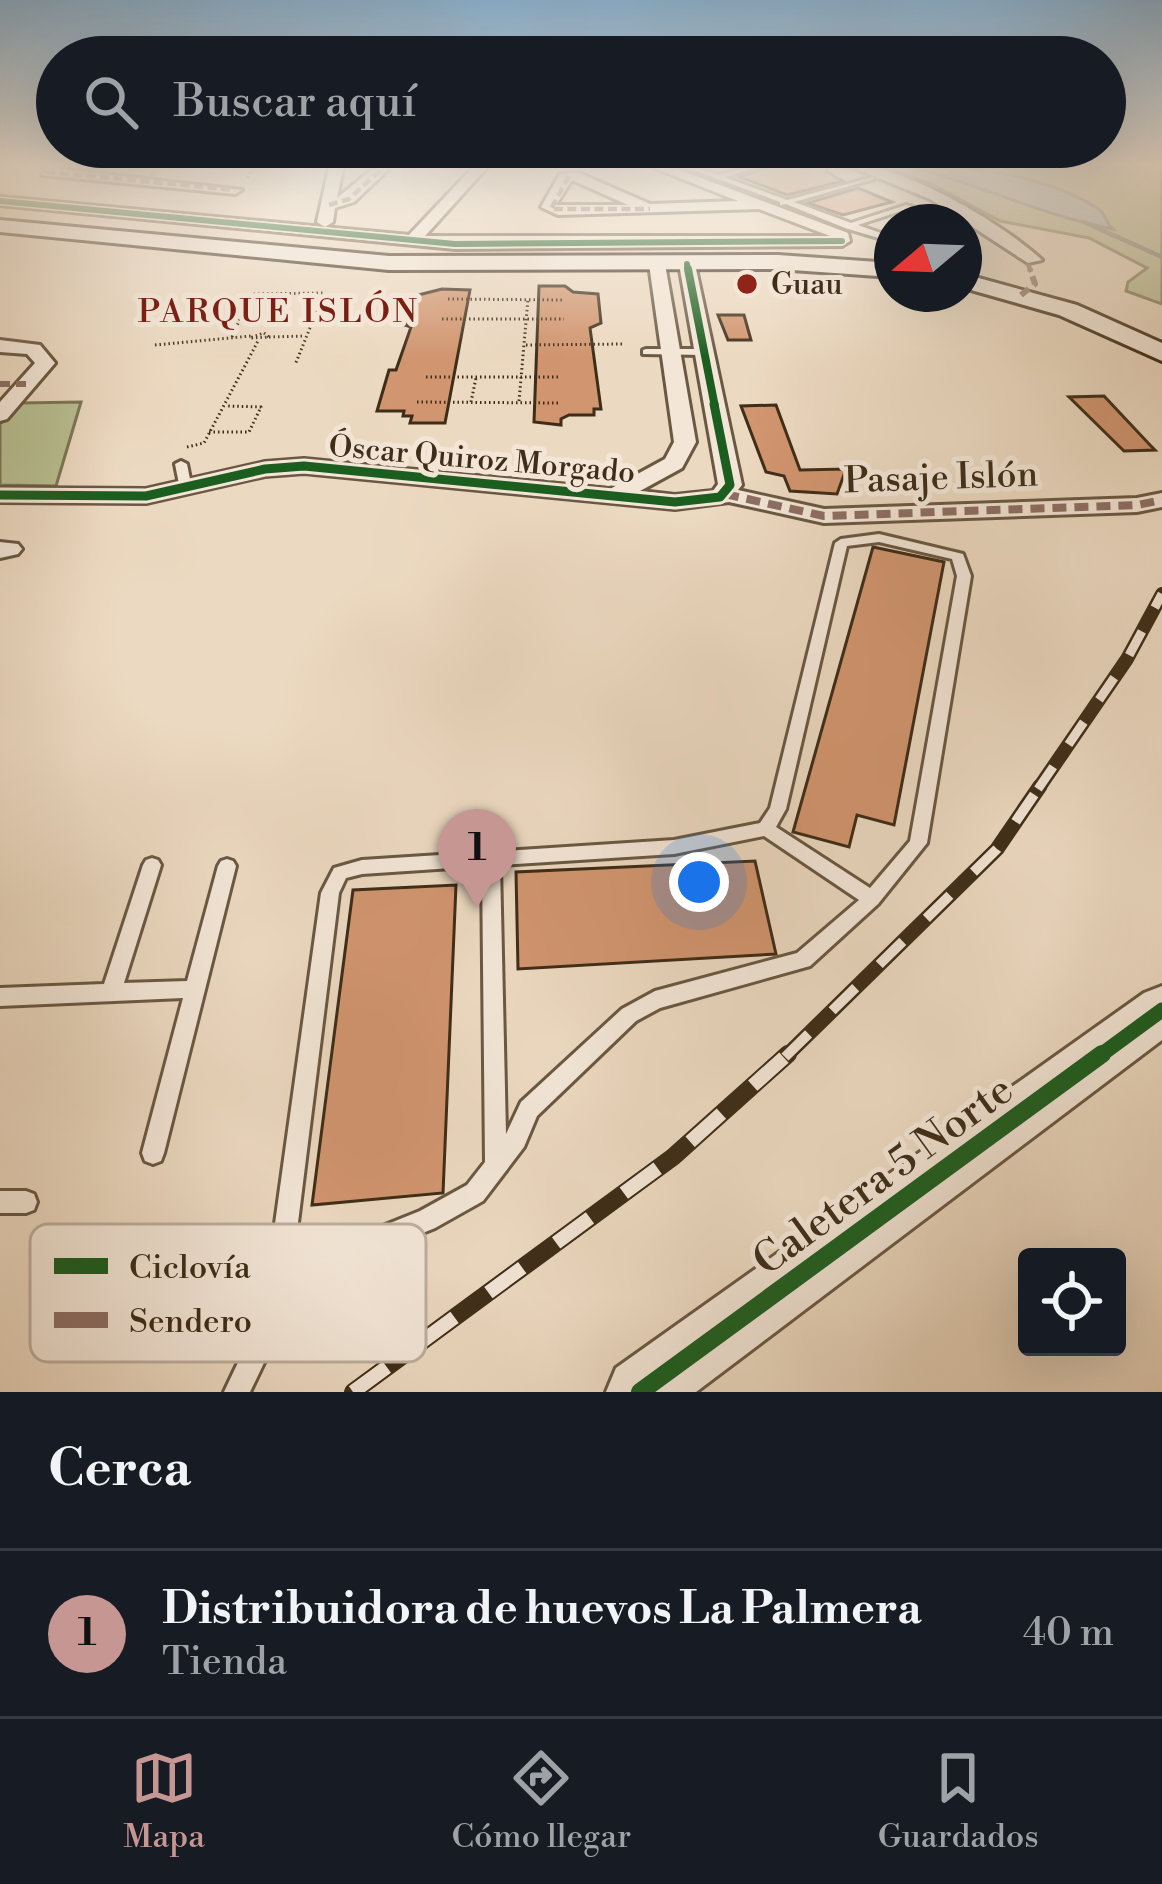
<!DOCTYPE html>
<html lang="es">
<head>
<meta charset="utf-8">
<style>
  body { margin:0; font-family:"Libre Bodoni",serif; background:#20242c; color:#f1f3f6 }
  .controls { position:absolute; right:36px; bottom:36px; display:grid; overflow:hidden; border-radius:12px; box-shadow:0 12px 48px #0002 }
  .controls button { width:108px; height:108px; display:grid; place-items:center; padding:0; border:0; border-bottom:3px solid #363941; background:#171b24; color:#f1f3f6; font:60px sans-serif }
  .compass { position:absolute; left:874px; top:204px; width:108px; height:108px; border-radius:50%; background:#171b24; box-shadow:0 12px 48px #0002; rotate:251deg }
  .you { position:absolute; left:699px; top:882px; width:42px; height:42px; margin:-30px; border:9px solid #fff; border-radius:50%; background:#1a73e8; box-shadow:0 0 0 18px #1a73e833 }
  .badge { display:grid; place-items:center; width:78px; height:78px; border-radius:50%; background:#c59692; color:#111; font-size:39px; font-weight:700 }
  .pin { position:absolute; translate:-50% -99px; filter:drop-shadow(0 3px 6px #0008) }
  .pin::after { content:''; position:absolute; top:63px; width:42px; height:36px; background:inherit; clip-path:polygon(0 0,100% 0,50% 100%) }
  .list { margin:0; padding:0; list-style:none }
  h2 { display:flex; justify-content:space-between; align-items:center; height:156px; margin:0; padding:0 48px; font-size:51px }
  h2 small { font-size:39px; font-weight:400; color:#9ea1a6 }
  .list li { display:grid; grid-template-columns:78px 1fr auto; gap:36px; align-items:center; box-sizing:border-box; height:168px; padding:0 48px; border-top:3px solid #363941 }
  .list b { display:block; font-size:45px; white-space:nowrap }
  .list p { margin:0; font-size:39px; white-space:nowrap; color:#9ea1a6 }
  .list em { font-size:39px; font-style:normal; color:#9ea1a6 }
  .icon { flex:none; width:66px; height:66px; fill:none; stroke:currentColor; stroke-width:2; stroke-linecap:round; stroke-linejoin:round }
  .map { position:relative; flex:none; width:1162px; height:1392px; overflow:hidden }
  .search { position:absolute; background:#171b24; box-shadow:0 12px 48px #0002; left:36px; right:36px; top:36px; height:132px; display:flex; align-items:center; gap:30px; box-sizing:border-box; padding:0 42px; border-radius:66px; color:#9ea1a6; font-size:45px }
  .sheet { height:324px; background:#171b24 }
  nav { display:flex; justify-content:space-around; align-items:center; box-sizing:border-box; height:168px; border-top:3px solid #363941; background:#171b24; font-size:33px; color:#9ea1a6 }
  nav a { display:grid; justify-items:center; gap:6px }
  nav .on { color:#c59692 }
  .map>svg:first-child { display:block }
  .green { fill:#b8bf92; stroke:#7b7655; stroke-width:3 }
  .water { fill:#9db7bd; stroke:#77807b; stroke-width:3 }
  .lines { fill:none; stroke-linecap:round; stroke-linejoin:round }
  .stream { stroke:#77807b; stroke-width:4.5 }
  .building { fill:#d1956f; stroke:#3e2d18; stroke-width:3 }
  .service-casing { stroke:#6a5842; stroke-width:6 }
  .minor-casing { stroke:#6a5842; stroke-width:6 }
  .tertiary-casing { stroke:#6a5842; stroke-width:6 }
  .secondary-casing { stroke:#3e2d18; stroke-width:6 }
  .path { stroke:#3e2d18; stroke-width:3; stroke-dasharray:1.5 3; stroke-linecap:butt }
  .service { fill:#f3e6d7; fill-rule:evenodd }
  .minor { fill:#f3e6d7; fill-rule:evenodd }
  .tertiary { fill:#f3e6d7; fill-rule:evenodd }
  .secondary { fill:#f3e6d7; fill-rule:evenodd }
  .rail-far2-casing { stroke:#3e2d18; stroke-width:14 }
  .rail-far1-casing { stroke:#3e2d18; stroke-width:15 }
  .rail-casing { stroke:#3e2d18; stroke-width:18 }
  .rail-far2 { stroke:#f3e6d7; stroke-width:9; stroke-dasharray:27; stroke-linecap:butt }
  .rail-far1 { stroke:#f3e6d7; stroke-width:10; stroke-dasharray:33; stroke-linecap:butt }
  .rail { stroke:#f3e6d7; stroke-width:14; stroke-dasharray:42; stroke-linecap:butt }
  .quiet-far2 { stroke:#8d6e63; stroke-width:4.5; stroke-dasharray:9 4.5; stroke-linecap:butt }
  .quiet-far1 { stroke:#8d6e63; stroke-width:6; stroke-dasharray:10 6; stroke-linecap:butt }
  .quiet { stroke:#8d6e63; stroke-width:8; stroke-dasharray:14 8; stroke-linecap:butt }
  .cycleway-far4-casing { stroke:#f3e6d7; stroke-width:9 }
  .cycleway-far3-casing { stroke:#f3e6d7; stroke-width:12 }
  .cycleway-far2-casing { stroke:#f3e6d7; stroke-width:15 }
  .cycleway-far1-casing { stroke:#f3e6d7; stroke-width:22 }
  .cycleway-casing { stroke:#f3e6d7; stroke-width:26 }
  .cycleway-far4 { stroke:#1b5e20; stroke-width:6 }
  .cycleway-far3 { stroke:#1b5e20; stroke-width:8 }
  .cycleway-far2 { stroke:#1b5e20; stroke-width:9 }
  .cycleway-far1 { stroke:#1b5e20; stroke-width:15 }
  .cycleway { stroke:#1b5e20; stroke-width:18 }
  .poi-dot { fill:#8f2418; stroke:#f3e6d7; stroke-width:4.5 }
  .labels { text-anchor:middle; stroke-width:10; stroke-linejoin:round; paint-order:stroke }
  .far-poi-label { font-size:30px; fill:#3e2d18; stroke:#f3e6d7; text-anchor:start }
  .far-street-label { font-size:30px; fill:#3e2d18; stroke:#f3e6d7 }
  .far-neighbourhood-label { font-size:33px; letter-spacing:3px; fill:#7a1f14; stroke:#f3e6d7 }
  .street-label { font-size:36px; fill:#3e2d18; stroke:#f3e6d7 }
  .near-street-label { font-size:42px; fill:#3e2d18; stroke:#f3e6d7 }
  .key { fill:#f3e6d7; stroke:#bdae9e; stroke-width:3 }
  .key-label { font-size:33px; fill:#3e2d18 }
</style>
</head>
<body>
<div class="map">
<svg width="1162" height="1392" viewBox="0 0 1162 1392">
  <rect width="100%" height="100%" fill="#ecd9c1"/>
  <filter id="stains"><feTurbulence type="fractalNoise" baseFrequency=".00167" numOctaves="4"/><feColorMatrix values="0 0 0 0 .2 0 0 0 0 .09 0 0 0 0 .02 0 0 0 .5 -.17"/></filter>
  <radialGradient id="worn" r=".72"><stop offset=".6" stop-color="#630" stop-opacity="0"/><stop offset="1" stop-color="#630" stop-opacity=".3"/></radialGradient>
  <path class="green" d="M874,163H1162V304L1126,291L1128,282L1147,268L1089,238L1000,221L932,184Z
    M81,402L56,486L0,485V424L19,403Z"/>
  <path class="water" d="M899,163C957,163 1047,175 1097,208C1107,214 1104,221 1113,229C1039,215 972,181 899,163Z"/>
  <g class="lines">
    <path class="stream" d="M1084,222L1162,257"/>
  </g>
  <path class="building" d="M779,163H826L827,172L843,181L787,195L740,177Z
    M858,188L892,202L843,215L808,203Z
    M539,286H565L573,292L598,294L601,323L590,328L601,409H594V415H569L561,419V425L534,422Z
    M442,289L470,290L445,423H410L412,416H403L404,411H377L389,370H396L411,327L405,325L414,296Z
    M718,315H744L751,340H728Z
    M1104,396L1150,445L1155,450L1124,451L1069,397Z
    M776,405L800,470L846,469L837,494L790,491L784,476L766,472L741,406Z
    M873,547L944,562L894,825L857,815L849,847L793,832Z
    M755,861L776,954L518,969L516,872Z
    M456,885L443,1193L312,1205L353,890Z"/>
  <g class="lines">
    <g class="service-casing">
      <path id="service" d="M679,163L718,175L765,163H775L724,177L787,200L874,177V179L794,202L851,223L906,205L913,207L858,225L892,237V242L845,228L786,204L780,205V202L680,165Z
        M646,349H703L708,352L703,355L643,354V350Z
        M181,461L187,464L192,489L186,493L180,489L175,464Z
        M879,534L963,554L971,576L927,843L878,904L810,966L660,1008L636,1021L537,1116L524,1147L483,1201L435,1228L339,1267L284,1321L250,1392H224L263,1310L321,893L334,868L362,860L674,840L760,823L770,808L835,543L841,539ZM879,542L952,559L957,576L910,841L870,888L776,827L786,809L847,546ZM764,836L859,900L797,953L655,991L622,1009L521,1102L506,1134L500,865L674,854ZM482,866L485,1162L467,1185L420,1211L323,1250L291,1279L339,893L346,878L362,874Z
        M152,858L158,860L161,865L124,983L187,981L218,866L221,861L227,859L233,861L236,866L164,1153L161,1161L153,1164L145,1161L142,1153L183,998L0,1006V988L104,984L143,865L146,860Z
        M0,1191H26L34,1194L37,1202L34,1210L26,1213H0Z"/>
    </g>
    <g class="minor-casing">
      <path id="minor" d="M50,163H64L59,169L242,190L235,194L42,175Z
        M330,163H344L337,198L380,163H395L354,202L335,208L333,222L325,227L317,222Z
        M477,163H491L425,236H830L759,209L558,215L541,207L560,174L579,173L650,204L738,201L642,163H661L848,233L850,241L842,246L455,249L0,205V197L409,235ZM572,180L628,205H556Z
        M842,163C899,162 1001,222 1042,260L1028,263L930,199Z
        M657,259L665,264L696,442L682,468L640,491L675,495L713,491L718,484L679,264L687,259L695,264L742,485L738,490L824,509L1137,498L1162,493V507L1137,512L824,523L729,502L675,509L304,473L265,476L146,503L0,502V488L146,489L265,462L304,459L610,489L665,459L674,442L649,264Z
        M0,340L40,345L55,363L7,419L0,421V402L35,363L27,354L0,352Z
        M0,542L18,544L22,549L18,554L0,558Z"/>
    </g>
    <g class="tertiary-casing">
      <path id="tertiary" d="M1162,986V1040L696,1392H606L616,1368L1144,993Z"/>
    </g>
    <g class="secondary-casing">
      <path id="secondary" d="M0,220L389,256L778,255L892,263V277L778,269L389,270L0,232Z
        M964,274L1077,305L1162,343V361L1059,315L964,288Z"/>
    </g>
    <path class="path" d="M248,178L254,163
      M448,299L565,300
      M442,319H564
      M264,333L269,337L250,338Z
      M232,337L251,294L324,293L295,365
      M269,337L305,336
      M155,345L251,336
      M526,345L622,344
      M426,377H560
      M519,401L528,299
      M417,402L559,403
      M471,402L476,378
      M209,432H249L261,407L227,406
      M187,447L204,443L258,341"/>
    <use href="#service" class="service"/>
    <use href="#minor" class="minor"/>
    <use href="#tertiary" class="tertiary"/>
    <use href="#secondary" class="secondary"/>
    <g class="rail-far2-casing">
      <path id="rail-far2" d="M1038,789L1127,659L1162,594"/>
    </g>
    <g class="rail-far1-casing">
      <path id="rail-far1" d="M785,1057L997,849L1040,786"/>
    </g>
    <g class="rail-casing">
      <path id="rail" d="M353,1392L673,1157L788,1054"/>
    </g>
    <use href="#rail-far2" class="rail-far2"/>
    <use href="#rail-far1" class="rail-far1"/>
    <use href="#rail" class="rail"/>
    <path class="quiet-far2" d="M58,163L47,172L235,190
      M149,163L157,165L149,182
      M569,176L551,209H650
      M329,205L349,199L388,163
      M1028,264L1031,272"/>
    <path class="quiet-far1" d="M1021,295L1035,284L1030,269
      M0,384H28"/>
    <path class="quiet" d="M725,494L824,516L1137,505L1162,500"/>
    <g class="cycleway-far4-casing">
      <path id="cycleway-far4" d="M0,201L455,244L842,241
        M687,264L688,272"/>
    </g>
    <g class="cycleway-far3-casing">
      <path id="cycleway-far3" d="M688,269L715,407"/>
    </g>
    <g class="cycleway-far2-casing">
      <path id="cycleway-far2" d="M0,495L146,496L265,469L304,466L675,502L720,497L730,485L714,404"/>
    </g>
    <g class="cycleway-far1-casing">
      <path id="cycleway-far1" d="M1098,1057L1162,1010"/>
    </g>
    <g class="cycleway-casing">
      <path id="cycleway" d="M640,1392L1102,1054"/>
    </g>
    <use href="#cycleway-far4" class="cycleway-far4"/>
    <use href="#cycleway-far3" class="cycleway-far3"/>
    <use href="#cycleway-far2" class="cycleway-far2"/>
    <use href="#cycleway-far1" class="cycleway-far1"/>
    <use href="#cycleway" class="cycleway"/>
  </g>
  <linearGradient id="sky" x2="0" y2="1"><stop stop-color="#8ab5d7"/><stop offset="0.46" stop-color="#f6eee3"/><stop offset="1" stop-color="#f6eee3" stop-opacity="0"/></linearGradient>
  <rect width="1162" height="358" fill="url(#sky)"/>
  <circle class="poi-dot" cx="747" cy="284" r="12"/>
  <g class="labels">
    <g class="far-poi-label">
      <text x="771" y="294">Guau</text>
    </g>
    <g class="far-street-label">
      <text transform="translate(482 459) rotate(5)" y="10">Óscar Quiroz Morgado</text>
    </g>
    <g class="far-neighbourhood-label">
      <text x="279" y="322">PARQUE ISLÓN</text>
    </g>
    <g class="street-label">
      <text transform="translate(941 476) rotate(-2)" y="13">Pasaje Islón</text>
    </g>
    <g class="near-street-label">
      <text transform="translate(882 1174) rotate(-36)" y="15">Caletera 5 Norte</text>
    </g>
  </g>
  <rect x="30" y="1224" width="396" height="138" rx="18" class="key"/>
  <rect x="54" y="1258" width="54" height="16" fill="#1b5e20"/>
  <rect x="54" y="1312" width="54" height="16" fill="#8d6e63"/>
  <g class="key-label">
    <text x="129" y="1278">Ciclovía</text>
    <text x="129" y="1332">Sendero</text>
  </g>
  <rect width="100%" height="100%" filter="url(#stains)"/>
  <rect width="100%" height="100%" fill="url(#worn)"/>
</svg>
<div class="controls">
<button><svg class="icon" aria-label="locate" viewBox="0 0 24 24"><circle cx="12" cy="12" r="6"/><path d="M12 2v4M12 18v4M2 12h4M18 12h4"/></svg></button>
</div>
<svg class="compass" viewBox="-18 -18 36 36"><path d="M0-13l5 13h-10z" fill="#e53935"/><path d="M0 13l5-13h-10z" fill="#9ea1a6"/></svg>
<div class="you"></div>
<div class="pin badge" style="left:477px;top:908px">1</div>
<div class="search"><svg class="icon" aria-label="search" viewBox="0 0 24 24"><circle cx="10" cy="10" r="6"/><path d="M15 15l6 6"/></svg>Buscar aquí</div>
</div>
<section class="sheet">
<h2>Cerca<small></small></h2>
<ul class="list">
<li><span class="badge">1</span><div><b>Distribuidora de huevos La Palmera</b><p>Tienda</p></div><em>40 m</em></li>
</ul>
</section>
<nav>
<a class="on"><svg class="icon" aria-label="map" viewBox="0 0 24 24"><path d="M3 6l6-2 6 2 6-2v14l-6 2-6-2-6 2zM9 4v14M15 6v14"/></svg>Mapa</a>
<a><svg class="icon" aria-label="directions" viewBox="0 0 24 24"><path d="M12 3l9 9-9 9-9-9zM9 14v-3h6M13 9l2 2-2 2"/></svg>Cómo llegar</a>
<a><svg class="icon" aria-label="saved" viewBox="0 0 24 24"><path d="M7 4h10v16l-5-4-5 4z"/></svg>Guardados</a>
</nav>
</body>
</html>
